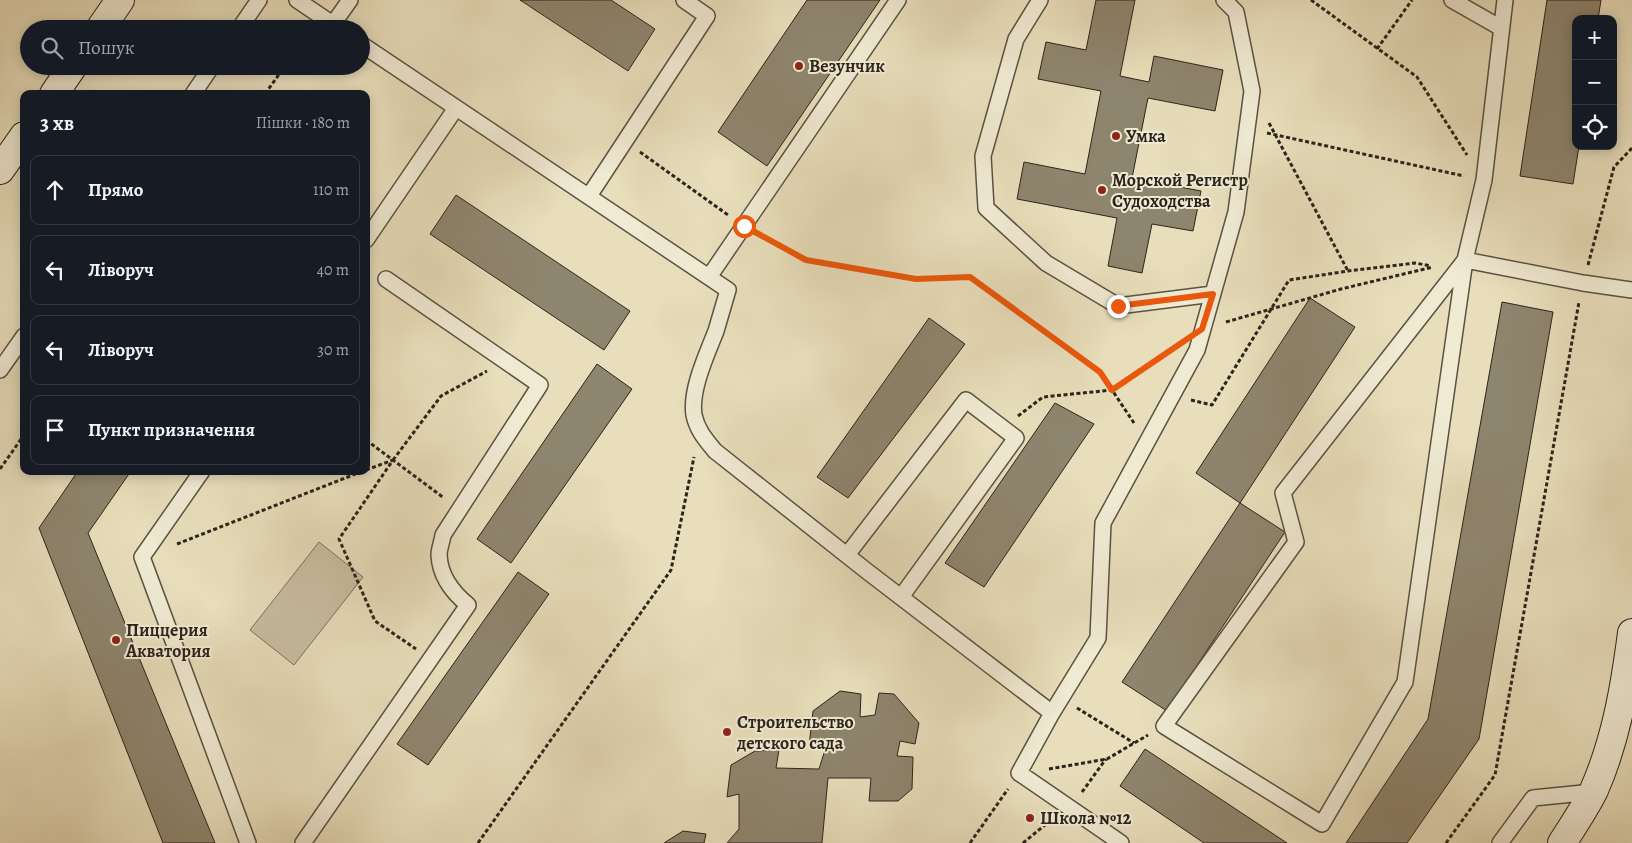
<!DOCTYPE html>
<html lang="uk">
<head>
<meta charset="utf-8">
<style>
  body { margin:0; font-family:Alegreya,serif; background:#242831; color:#f1f3f6 }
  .controls { position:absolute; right:15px; top:15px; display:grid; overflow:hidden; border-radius:10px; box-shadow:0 2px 12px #0003 }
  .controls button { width:45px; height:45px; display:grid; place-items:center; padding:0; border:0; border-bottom:1px solid #363941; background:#171b24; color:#f1f3f6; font:25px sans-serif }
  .stop { position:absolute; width:15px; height:15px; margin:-11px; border:4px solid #ea580c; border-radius:50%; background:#fff }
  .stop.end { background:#ea580c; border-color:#fff; box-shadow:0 1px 5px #0008 }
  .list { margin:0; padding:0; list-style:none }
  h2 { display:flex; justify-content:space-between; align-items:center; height:65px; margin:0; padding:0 20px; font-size:21px }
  h2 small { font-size:16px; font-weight:400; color:#9ea1a6 }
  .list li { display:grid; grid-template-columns:32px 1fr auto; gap:15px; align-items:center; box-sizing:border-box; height:70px; margin:0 10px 10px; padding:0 10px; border:1px solid #363941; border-radius:10px }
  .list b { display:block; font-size:19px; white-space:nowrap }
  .list em { font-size:16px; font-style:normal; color:#9ea1a6 }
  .icon { flex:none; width:28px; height:28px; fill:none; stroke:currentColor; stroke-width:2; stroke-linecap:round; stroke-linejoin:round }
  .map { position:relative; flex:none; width:1632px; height:843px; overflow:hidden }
  .search { position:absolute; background:#171b24; box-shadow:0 2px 12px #0003; left:20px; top:20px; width:350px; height:55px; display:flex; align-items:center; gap:12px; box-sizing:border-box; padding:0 18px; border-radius:28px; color:#9ea1a6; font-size:19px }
  .panel { position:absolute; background:#171b24; box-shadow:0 2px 12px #0003; left:20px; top:90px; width:350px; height:385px; border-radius:10px }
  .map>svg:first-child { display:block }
  .green { fill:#c8bea0; stroke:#7a715e }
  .building { fill:#8e856e; stroke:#2c241b }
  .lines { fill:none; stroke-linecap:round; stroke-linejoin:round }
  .lane-casing { stroke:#5b5243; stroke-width:18 }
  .secondary-casing { stroke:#2c241b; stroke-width:30 }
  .path { stroke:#2c241b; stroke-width:3; stroke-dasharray:4 2.5; stroke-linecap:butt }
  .lane { stroke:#f0ead3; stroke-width:15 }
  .secondary { stroke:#f0ead3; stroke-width:28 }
  .route { stroke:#ea580c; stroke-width:6 }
  .poi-dot { fill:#8f2418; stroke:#f0ead3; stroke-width:2 }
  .labels { text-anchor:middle; stroke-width:4; stroke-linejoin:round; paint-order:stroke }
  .poi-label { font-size:18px; font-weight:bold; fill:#2c241b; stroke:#f0ead3; text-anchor:start }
</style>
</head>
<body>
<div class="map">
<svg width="1632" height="843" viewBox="0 0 1632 843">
  <rect width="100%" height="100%" fill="#e8debb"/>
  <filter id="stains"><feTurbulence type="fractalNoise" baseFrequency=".004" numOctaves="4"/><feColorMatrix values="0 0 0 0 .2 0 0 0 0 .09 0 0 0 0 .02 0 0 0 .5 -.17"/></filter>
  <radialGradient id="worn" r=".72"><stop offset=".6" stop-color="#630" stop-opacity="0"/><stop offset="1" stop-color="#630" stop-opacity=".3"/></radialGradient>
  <path class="green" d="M319,542L363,577L294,665L250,630Z"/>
  <path class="building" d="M520,0H611L655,29L628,71Z
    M807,0H880L767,166L718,132Z
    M1096,0H1135L1120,76L1149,82L1154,56L1223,70L1215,111L1148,98L1132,178L1201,191L1193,231L1152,224L1142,273L1108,266L1117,218L1017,199L1024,162L1085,174L1101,91L1038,79L1046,42L1086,50Z
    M1547,0H1601L1598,19H1576V146H1579L1573,184L1520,176Z
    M456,195L630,311L604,350L430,234Z
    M1310,298L1355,327L1240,503L1196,473Z
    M1502,302L1553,312L1479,739L1407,843H1346L1428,719Z
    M929,318L965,344L848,498L817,477Z
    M597,364L632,389L511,563L477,539Z
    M1055,403L1094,424L984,587L945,563Z
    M78,471H131L88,533L215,843H163L39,528Z
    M1240,503L1285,532L1167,711L1122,682Z
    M518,572L549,594L428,765L397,744Z
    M840,691L861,694L860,717L875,715L879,693L894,694L919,723L915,744L900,741L897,756L913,757L912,789L898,801H869L871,778H828L822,843H727L739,829V794L727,797L731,765L755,751L779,750L776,768L819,769L826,747L809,746L813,711Z
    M1145,749L1287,843H1204L1120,786Z
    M683,831L706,834L704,843H664Z"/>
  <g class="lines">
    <g class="lane-casing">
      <path id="lane" d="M297,0L340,29
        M1040,0L1016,39L983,156L986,208L1046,263L1118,306L1213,294
        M1452,0L1501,28
        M333,24L350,0
        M239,29L259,0
        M361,44L728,290C724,304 720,317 716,331C707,354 690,390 694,415C697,430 706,440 715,451L868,572L1052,713L1019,773L1121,843
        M193,94L212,66
        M589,196L707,16L684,0
        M366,240L456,108
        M1465,260L1283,493L1296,542L1164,726L1322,824L1405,682L1465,260L1484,180L1505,0
        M1465,260L1583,283L1632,290
        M709,277L898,0
        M0,370L24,336
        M202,471L142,557L248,843
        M847,555L966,400L1016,438L901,597
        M1052,713L1098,638L1103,523L1197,350L1236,212L1252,91L1236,12L1224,0
        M303,843L468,605C452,592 440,576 439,555C439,549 442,542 443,535L540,385L386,279
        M1500,843L1533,798L1593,792"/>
    </g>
    <g class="secondary-casing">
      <path id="secondary" d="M100,29L120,0
        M54,94L73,66
        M0,170L24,136
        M1562,843C1573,826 1585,808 1594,790C1616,740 1625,687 1632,633"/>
    </g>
    <path class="path" d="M1311,0L1417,77L1467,155
      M1377,49L1412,0
      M265,94L285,66
      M1269,123L1348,271
      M1267,133L1464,176
      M640,152L728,215
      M761,235L806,260L916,279L970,277L1100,372L1134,423
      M1588,265L1614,167L1632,148
      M1226,322L1341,289L1433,267
      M1191,400L1212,405L1289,280L1348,271L1415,263L1431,266
      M1018,416L1043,397L1112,390L1174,348
      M366,440L444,498
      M393,460L441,396L487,371
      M0,469L24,435
      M366,470L393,460L339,539L375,621L416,649
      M177,544L363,471
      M1077,708L1134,743
      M1049,769L1107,759L1148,735
      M1082,792L1106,759
      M478,843L671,570L694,457
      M970,843L1008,789
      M1023,843L1051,820
      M1446,843L1495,775L1579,302"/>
    <use href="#lane" class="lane"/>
    <use href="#secondary" class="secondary"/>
  </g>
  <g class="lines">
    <path class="route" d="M744,226L806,260L916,279L970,277L1100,372L1112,390L1202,329L1213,294L1118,306"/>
  </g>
  <g class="poi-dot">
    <circle cx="799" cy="66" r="5"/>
    <circle cx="1116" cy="136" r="5"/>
    <circle cx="1102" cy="190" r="5"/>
    <circle cx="116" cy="640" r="5"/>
    <circle cx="727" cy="732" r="5"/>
    <circle cx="1030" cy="818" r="5"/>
  </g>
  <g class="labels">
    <g class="poi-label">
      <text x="809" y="72">Везунчик</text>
      <text x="1126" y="142">Умка</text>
      <text x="1112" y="186">Морской Регистр<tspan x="1112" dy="21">Судоходства</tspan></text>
      <text x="126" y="636">Пиццерия<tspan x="126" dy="21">Акватория</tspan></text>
      <text x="737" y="728">Строительство<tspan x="737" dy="21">детского сада</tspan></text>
      <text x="1040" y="824">Школа №12</text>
    </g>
  </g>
  <rect width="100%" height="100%" filter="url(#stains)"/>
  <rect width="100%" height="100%" fill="url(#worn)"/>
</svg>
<div class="controls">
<button>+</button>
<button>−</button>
<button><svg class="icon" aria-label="locate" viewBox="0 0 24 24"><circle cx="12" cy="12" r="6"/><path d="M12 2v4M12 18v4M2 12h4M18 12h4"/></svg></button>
</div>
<div class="stop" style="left:744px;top:226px"></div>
<div class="stop end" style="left:1118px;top:306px"></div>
<div class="search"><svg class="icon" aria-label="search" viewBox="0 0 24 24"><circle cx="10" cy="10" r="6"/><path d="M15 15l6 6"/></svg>Пошук</div>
<section class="panel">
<h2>3 хв<small>Пішки · 180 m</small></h2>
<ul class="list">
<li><svg class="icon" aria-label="ahead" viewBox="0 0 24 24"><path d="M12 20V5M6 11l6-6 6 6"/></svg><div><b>Прямо</b></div><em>110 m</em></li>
<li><svg class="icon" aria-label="left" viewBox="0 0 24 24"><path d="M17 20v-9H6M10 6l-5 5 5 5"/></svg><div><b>Ліворуч</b></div><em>40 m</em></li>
<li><svg class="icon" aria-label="left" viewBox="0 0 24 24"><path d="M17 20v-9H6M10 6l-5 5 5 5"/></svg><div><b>Ліворуч</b></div><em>30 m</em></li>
<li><svg class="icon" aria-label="arrive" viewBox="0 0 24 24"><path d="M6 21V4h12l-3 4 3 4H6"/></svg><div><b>Пункт призначення</b></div></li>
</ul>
</section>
</div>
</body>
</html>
